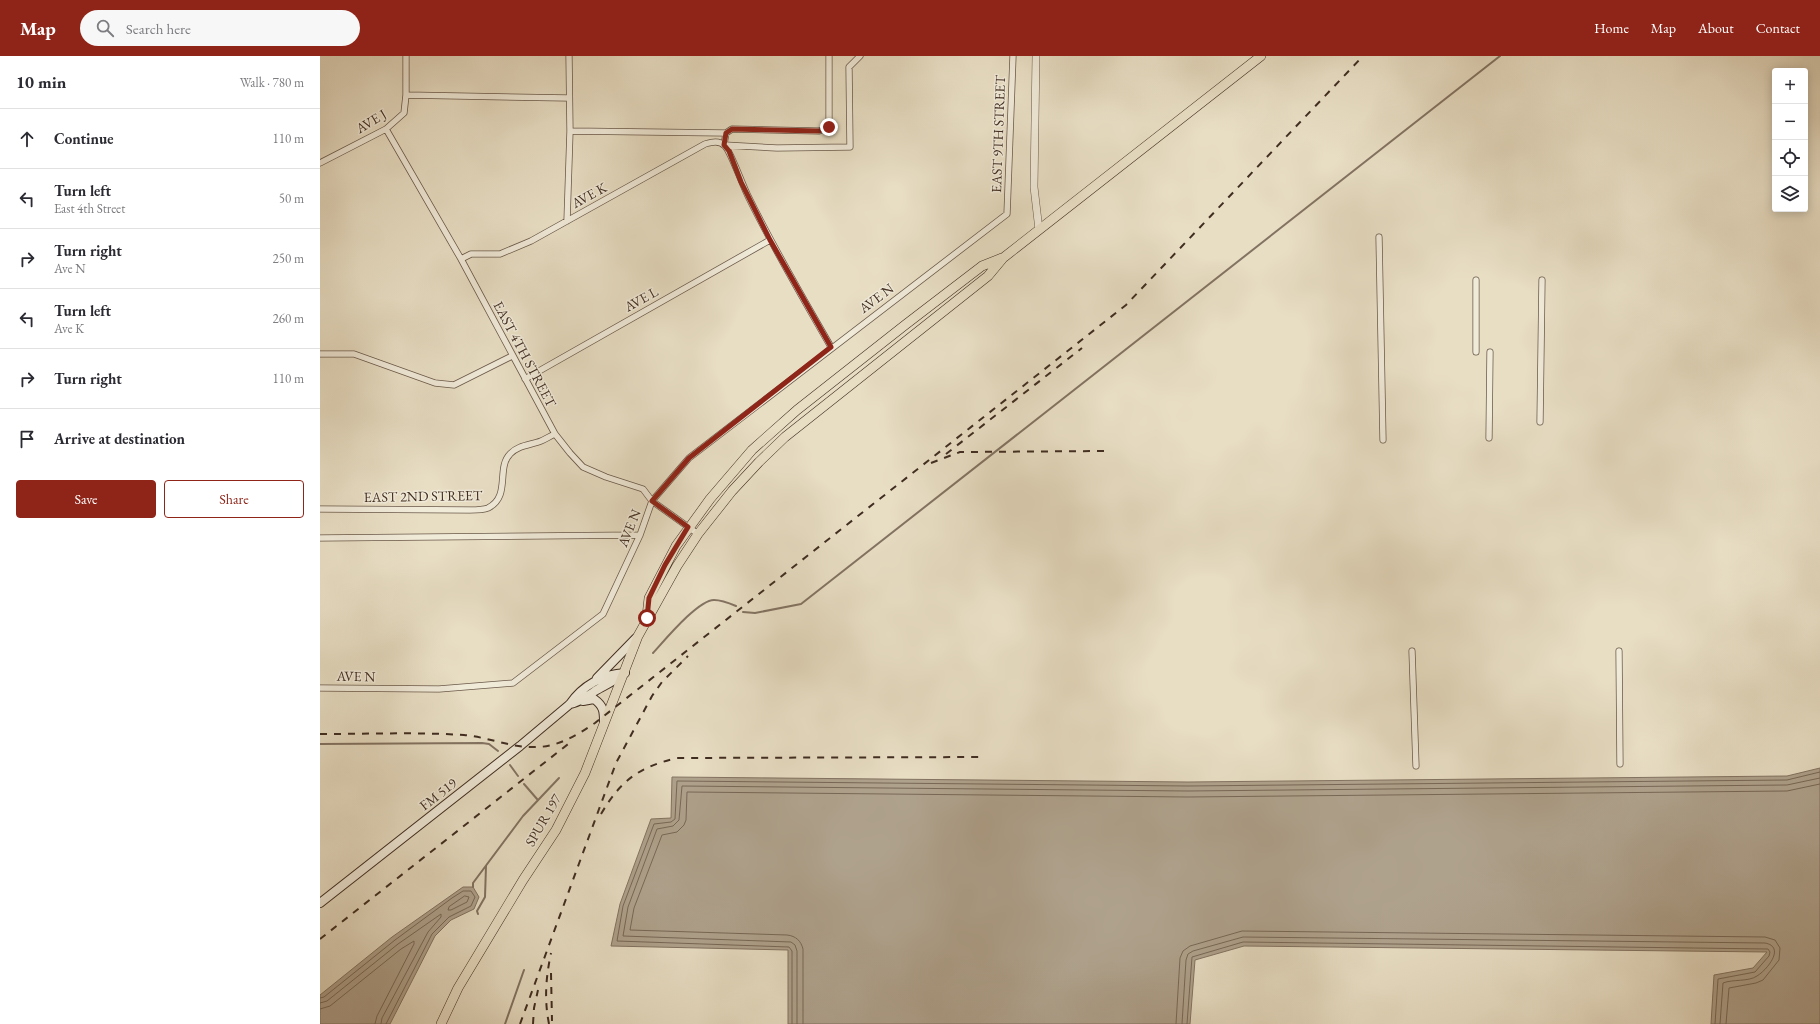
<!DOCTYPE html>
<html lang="en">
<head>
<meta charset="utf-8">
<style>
  body { margin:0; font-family:"EB Garamond",serif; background:#f7f7f7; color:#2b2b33 }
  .controls { position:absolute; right:12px; top:12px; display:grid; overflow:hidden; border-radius:4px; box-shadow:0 2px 10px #0003 }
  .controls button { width:36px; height:36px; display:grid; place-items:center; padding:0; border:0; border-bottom:1px solid #e1e1e2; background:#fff; color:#2b2b33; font:20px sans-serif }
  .stop { position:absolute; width:12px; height:12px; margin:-9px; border:3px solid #8f2418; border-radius:50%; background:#fff }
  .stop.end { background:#8f2418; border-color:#fff; box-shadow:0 1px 4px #0008 }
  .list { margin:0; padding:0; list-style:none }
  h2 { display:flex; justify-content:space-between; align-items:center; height:52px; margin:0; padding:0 16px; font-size:17px }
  h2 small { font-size:13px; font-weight:400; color:#7c7c81 }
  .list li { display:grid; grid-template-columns:26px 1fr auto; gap:12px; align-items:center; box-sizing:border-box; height:60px; padding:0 16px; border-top:1px solid #e1e1e2 }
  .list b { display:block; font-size:15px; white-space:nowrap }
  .list p { margin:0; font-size:13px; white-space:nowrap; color:#7c7c81 }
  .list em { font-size:13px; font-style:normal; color:#7c7c81 }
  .actions { display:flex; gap:8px; padding:12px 16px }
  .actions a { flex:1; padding:9px 0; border:1px solid #8f2418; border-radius:4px; text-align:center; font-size:14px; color:#8f2418 }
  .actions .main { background:#8f2418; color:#fff }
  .icon { flex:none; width:22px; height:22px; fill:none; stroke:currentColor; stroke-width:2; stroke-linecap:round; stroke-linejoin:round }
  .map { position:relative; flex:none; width:1500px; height:968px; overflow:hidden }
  header { display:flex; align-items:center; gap:24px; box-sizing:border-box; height:56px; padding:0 20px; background:#8f2418; color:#fff }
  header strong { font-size:19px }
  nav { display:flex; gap:22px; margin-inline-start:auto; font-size:14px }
  .search { width:280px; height:36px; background:#f7f7f7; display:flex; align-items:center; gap:10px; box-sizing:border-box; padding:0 14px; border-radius:22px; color:#7c7c81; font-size:15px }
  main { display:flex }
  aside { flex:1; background:#fff }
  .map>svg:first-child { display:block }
  .water { fill:#afa28d; stroke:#837362 }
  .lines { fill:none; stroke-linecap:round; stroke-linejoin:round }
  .shore { stroke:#786857; stroke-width:1 }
  .stream { stroke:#837362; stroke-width:2 }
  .minor-casing { stroke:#6a594a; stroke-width:7 }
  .tertiary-casing { stroke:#6a594a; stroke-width:8 }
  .secondary-casing { stroke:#402d21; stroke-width:10 }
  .primary-casing { stroke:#402d21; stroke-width:10 }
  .minor { stroke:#f0ead9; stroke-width:5.5 }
  .tertiary { stroke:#f0ead9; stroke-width:7 }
  .secondary { stroke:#f0ead9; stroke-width:8 }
  .primary { stroke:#e8dec4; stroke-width:9 }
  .rail { stroke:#402d21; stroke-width:2; stroke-dasharray:7 7; stroke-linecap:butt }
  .route { stroke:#8f2418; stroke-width:5 }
  .labels { text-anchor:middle; stroke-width:3; stroke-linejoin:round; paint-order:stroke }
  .street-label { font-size:14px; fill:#402d21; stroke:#f0ead9 }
</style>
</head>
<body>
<header>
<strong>Map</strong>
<div class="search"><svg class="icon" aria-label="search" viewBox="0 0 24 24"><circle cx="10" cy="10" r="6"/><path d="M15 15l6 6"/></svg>Search here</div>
<nav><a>Home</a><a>Map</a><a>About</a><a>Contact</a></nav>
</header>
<main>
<aside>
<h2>10 min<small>Walk · 780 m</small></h2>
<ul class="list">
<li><svg class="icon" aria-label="ahead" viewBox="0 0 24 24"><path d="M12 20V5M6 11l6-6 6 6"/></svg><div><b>Continue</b></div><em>110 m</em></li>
<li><svg class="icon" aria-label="left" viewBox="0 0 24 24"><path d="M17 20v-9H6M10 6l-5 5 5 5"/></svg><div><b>Turn left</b><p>East 4th Street</p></div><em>50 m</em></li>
<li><svg class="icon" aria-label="right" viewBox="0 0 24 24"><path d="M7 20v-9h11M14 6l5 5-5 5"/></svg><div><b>Turn right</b><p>Ave N</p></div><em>250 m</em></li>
<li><svg class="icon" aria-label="left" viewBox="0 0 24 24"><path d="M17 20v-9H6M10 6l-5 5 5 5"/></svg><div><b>Turn left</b><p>Ave K</p></div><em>260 m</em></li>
<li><svg class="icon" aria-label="right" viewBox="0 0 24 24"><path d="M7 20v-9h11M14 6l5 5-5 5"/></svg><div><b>Turn right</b></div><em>110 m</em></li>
<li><svg class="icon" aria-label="arrive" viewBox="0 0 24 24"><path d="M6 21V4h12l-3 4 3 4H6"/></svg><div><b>Arrive at destination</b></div></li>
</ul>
<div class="actions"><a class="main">Save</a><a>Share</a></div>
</aside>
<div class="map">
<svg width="1500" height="968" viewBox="0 0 1500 968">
  <rect width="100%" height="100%" fill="#e8dec4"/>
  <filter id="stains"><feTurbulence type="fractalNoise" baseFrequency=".005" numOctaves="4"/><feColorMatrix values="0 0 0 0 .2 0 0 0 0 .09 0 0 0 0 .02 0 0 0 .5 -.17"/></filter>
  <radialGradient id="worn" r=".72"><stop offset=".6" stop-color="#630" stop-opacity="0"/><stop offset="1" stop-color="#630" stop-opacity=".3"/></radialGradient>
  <path class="water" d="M1500,712V968H1391L1394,919L1433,912L1447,896L924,890L875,904L870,968H468V894L291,890L300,848L331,763L351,762L352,721L868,726L1467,720Z
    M143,831H153L159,841L154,853L131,864L115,880L70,968H0V939L72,881Z"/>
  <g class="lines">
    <path class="shore" d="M145,840L149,841L147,846L131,854H128L129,851Z
      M0,942L4,941L75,884L132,842L143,835H151L155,841L151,850L129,861L112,878L66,968
      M0,947L7,945L78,888L121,858V861L108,876L62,962L61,968
      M0,953L10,950L81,893L94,885V888L57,960L55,968
      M472,968V895L469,891L297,885L303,850L334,768L351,766L355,763L357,725L868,730L1467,724L1500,716
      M477,968V895L475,889L471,886L303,880L308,851L337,773L353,770L359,764L362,730L868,735L1467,729L1500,722
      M483,968V893C481,885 476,880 467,879L310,874L314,852L342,779L357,776L364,769L366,764L367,736L868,741L1467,735L1500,728
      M856,968L860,902L863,895L870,890L922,875L1445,881L1455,884L1460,892L1459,904L1443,924L1436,927L1409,932L1406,968
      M862,968L866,904L868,898L873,895L923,881L1445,887C1466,891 1447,914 1437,920C1428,926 1413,923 1403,927L1400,968
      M867,968L872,901L923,886L1448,893L1450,896L1449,900L1435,916L1398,923L1395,968"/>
    <path class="stream" d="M423,556L435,557L481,548L1180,0
      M333,597C345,584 378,544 394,544C402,544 409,547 416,550
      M0,688L162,687L169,688L178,695
      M190,709L198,720
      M204,728L217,743
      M153,831V827L203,760L239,722
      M158,858L157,855L165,841L166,810
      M185,968L204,914"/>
    <g class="minor-casing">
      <path id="minor" d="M86,39L248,42
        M66,73L141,203L235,378L250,397L263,411L286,421L323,433L332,445L378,478
        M250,75L406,77L404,89L457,92L530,91L529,11L540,0
        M406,77L412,73L499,75L509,71V0
        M0,107L66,73L84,57L86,39V0
        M247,165L250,75L249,0
        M1059,181L1063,384
        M141,203L151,198H180L211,185L385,88C392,86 399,84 405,90C411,96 423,131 429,142C454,193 483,242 511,291
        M1156,224V296
        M0,298H34L115,327L134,329L192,300
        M205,323L450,184
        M1220,366L1222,224
        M1169,382L1170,296
        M0,453L150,454C155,454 163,454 168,452C191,441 176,412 190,398C198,389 211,389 221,385C226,383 230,380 235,378
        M0,482L320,479
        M1092,595L1096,710
        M1299,595L1300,708
        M0,632L119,633L193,627L283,558L320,479L332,445L369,402L687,158L693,0"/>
    </g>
    <g class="tertiary-casing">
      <path id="tertiary" d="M716,0L714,131L719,174"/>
    </g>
    <g class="secondary-casing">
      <path id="secondary" d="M277,622L316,582
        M263,645L274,643C284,650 284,656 284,666
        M250,648C260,646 266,641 275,635C285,629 295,625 304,617
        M0,847L200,690L250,648C262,630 283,618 305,617"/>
    </g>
    <g class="primary-casing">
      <path id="primary" d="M327,560L329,542L356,490L390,443L432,394L477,354L585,269L662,210L682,202
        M121,968L138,932L203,824L236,774L265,717L318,580L357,510L378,478L412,435L439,406L465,381L668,220L683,202L941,0"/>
    </g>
    <use href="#minor" class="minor"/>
    <use href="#tertiary" class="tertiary"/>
    <use href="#secondary" class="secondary"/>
    <use href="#primary" class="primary"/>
    <path class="rail" d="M626,398L762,292
      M611,407L640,396L785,395
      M0,678C48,678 96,676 144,679C168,681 191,692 216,691C238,691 257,679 275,667L806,249L1043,0
      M281,758C301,724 319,711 357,702L664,701
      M0,883L252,685
      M231,917L232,965
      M200,968L296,707L332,640L342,626L368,600
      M213,968L214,952L218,934
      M229,968C224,943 226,921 231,897"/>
  </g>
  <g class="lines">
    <path class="route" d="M327,562L329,542L345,509L368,471L332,445L369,402L511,291L450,184L421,126L409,95L404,89L406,77L412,73L499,75L509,71"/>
  </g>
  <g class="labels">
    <g class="street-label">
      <text transform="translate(51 65) rotate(-31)" y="5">AVE J</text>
      <text transform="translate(678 78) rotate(-88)" y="5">EAST 9TH STREET</text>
      <text transform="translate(269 139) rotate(-29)" y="5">AVE K</text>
      <text transform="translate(556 242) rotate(-37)" y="5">AVE N</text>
      <text transform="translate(321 243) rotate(-29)" y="5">AVE L</text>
      <text transform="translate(205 298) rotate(62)" y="5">EAST 4TH STREET</text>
      <text transform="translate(103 440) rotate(-1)" y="5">EAST 2ND STREET</text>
      <text transform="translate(309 472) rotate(-68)" y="5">AVE N</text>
      <text transform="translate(36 620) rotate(1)" y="5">AVE N</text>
      <text transform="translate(118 738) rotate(-38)" y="5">FM 519</text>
      <text transform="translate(223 764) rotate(-60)" y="5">SPUR 197</text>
    </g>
  </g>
  <rect width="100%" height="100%" filter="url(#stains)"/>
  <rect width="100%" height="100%" fill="url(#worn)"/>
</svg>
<div class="controls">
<button>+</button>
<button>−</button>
<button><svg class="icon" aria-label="locate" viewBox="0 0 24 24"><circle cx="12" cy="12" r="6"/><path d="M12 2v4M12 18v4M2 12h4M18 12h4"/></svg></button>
<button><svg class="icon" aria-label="layers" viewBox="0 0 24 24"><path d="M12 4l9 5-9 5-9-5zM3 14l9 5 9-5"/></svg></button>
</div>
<div class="stop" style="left:327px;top:562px"></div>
<div class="stop end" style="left:509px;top:71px"></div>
</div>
</main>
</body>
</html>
